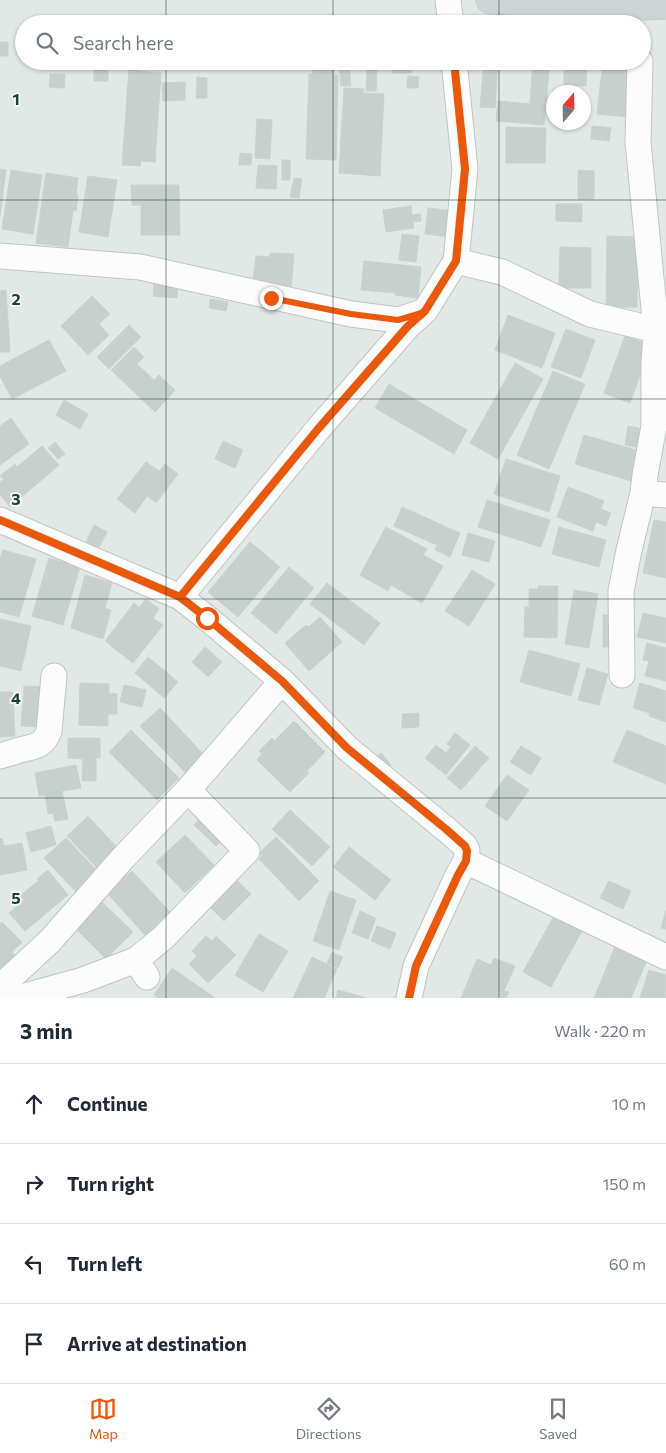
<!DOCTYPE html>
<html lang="en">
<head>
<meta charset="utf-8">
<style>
  body { margin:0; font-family:Commissioner,sans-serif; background:#f2f2f3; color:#1f2937 }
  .compass { position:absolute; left:546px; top:85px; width:45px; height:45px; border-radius:50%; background:#fff; box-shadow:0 1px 4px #0004; rotate:20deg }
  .stop { position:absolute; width:15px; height:15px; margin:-11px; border:4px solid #ea580c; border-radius:50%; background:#fff }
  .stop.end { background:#ea580c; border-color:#fff; box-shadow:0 1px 5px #0008 }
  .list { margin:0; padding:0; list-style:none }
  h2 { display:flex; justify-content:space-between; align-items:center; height:65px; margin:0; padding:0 20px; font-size:21px }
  h2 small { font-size:16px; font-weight:400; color:#747a83 }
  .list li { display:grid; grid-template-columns:32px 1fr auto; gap:15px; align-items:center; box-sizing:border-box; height:80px; padding:0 20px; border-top:1px solid #e0e1e3 }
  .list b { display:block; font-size:19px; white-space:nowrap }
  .list em { font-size:16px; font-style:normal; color:#747a83 }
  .icon { flex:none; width:28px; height:28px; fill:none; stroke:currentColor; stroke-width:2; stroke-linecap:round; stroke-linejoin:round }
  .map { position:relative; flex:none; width:666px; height:998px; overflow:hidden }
  .search { position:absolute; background:#fff; box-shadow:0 1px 4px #0004; left:15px; right:15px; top:15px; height:55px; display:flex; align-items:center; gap:12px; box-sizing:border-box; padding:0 18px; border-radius:28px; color:#747a83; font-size:19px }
  .sheet { height:385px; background:#fff }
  nav { display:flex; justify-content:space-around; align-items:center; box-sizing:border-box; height:70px; border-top:1px solid #e0e1e3; background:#fff; font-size:14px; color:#747a83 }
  nav a { display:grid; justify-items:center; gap:2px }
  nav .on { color:#ea580c }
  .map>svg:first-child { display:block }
  .building { fill:#c8d0cd; stroke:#cad1ce }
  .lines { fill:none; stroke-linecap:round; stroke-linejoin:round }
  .minor-casing { stroke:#bec5c2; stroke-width:27 }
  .major-casing { stroke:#bbc5c2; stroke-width:29 }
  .minor { stroke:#fbfcfb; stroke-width:25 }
  .major { stroke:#ccd5d3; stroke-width:28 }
  .cycleway-casing { stroke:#eff8f4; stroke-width:11 }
  .cycleway { stroke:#e8590c; stroke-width:8 }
  .route { stroke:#ea580c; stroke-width:6 }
  .grid { fill:none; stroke:#1d3e36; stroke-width:1; stroke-opacity:0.55 }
  .grid-label { font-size:16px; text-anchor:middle; font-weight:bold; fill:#1d3e36; stroke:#eff8f4; stroke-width:4; stroke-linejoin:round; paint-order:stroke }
</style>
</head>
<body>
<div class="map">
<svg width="666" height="998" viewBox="0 0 666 998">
  <rect width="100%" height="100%" fill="#e2e8e5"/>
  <path class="building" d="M0,42H8V56H0Z
    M159,61H174V69H160Z
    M367,61H377L376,91H366Z
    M386,61H422V63L411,62V73H392V62Z
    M484,61H498L495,108L480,107Z
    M533,61H550L544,125L496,121L498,101L530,104Z
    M564,61H587L586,86H564Z
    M603,61H635L629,117L597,114Z
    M94,62H108V81H94Z
    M339,62H349L351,86H341Z
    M313,68L334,69V75H338L336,160L306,159L309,74H313Z
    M129,70L161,73L155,162L141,161L140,166L122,165Z
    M50,74H65L64,88L49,87Z
    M408,76L419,77L418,88H407Z
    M197,77L207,78V98H196Z
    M185,82V100L163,101L162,83Z
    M344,88L364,89L363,93L384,94L380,176L339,173Z
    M257,119L272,120L270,159L255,158Z
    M592,126L611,128L609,141L591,139Z
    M506,127L546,128L545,163H506Z
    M240,153L252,154L251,165H239Z
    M282,160H290V180H282Z
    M258,165L277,166L276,189L256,188Z
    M0,169L6,170L0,216Z
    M11,170L42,175L33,234L2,229Z
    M578,170L594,171V199H578Z
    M46,173L78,178L76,195H78L76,211L73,210L68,247L36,243Z
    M88,176L117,180L108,237L79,232Z
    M294,178L302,179L299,198L290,197Z
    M131,185H179L180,235H141V205H132Z
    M556,204H582V222L556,221Z
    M411,206L412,215L420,214L421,221L413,222L414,228L386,232L383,210Z
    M428,208L454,211L451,237L425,234Z
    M402,234L419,236L416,262L399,260Z
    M607,236L638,237L637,307H606Z
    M560,247L591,248V288H559Z
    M270,253L294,254L291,291L252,288L256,256L270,257Z
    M364,261L421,267L418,298L395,295V293L361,290Z
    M154,281L178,284L177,298L153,296Z
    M6,290L10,352H0V291Z
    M92,296L110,314L99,324L109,335L88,355L61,326Z
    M210,299L228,302L226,311L209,308Z
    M508,315L555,333L542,368L495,350Z
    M129,325L141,337L109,369L97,357Z
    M566,329L595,340L581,378L551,367Z
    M625,336L651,345L630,403L604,393Z
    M49,340L66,371L12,399L0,376V366Z
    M134,347L144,357L137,364L154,380L159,375L175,390L155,412L111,370Z
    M515,363L543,379L498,459L470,443Z
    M553,371L585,384L549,469L517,455Z
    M389,384L467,430L454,454L375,408Z
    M64,400L88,414L80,429L56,415Z
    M11,418L29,444L0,465V426Z
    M628,426L639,428V431L645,432L642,448L625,445Z
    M584,435L643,452L634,482L575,464Z
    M223,441L243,450L235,468L215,459Z
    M55,442L65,454L58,459L48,448Z
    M42,446L59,465L10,507L0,495V482L4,479L0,476L15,464L17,467Z
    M506,459L560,476L549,512L494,494Z
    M146,462L159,471L165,464L178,474L156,503L147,496L135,513L117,499Z
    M568,487L604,501L601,509L611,513L606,526L596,522L593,531L557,517Z
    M487,500L550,520L541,547L478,527Z
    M402,507L460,533L450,557L435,550L437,545L394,526Z
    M654,520L666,522V578L643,573Z
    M94,525L107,532L99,548L86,542Z
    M386,527L427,549L423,555L443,566L422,603L391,585L388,591L360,575Z
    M559,527L606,540L599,567L552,554Z
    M468,533L495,541L489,562L462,555Z
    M250,542L280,567L238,617L208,592Z
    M3,550L36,559L19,617L0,612V559Z
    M49,558L80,567L63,625L32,616Z
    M289,567L314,588L276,634L251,613Z
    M472,570L495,584L469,626L445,611Z
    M85,575L112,583L105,608L111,610L103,639L71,628Z
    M327,583L380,623L364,645L310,604Z
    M538,586H558L557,638L524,637L525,607H529V589H538Z
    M574,590L598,594L589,648L565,644Z
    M146,599L159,609L153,618L163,625L133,663L105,641L134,603L139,607Z
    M643,613L666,618V643L637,637Z
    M603,615H616V647H603Z
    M320,617L342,642L309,671L285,643L306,625L308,627Z
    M0,619L31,626L21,671L0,666Z
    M647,643L666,648V681L645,676L649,661L643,660Z
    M205,647L222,662L208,677L192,662Z
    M529,650L580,664L571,696L520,682Z
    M148,657L178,682L164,698L135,673Z
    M587,668L608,674L599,705L578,700Z
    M80,683L109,684V693L117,694V714H108V726L79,725Z
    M640,683L666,691V722L649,716L650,713L633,708Z
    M124,685L146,690L142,707L120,702Z
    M24,686L44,687L41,727L21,726Z
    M0,692H13L15,736L0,737Z
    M160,708L205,756L187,774L140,726Z
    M419,713V727L402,728V714Z
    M294,721L325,752L307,771L275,740Z
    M131,730L179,778L157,800L109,752Z
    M627,730L666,746V784L613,762Z
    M455,733L470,745L446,775L425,758L436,745L446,753L451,747L447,744Z
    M68,738H100V758H96V781H82L83,759L68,758Z
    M272,738L309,773L290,792L257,760L262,754L259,751Z
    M475,746L489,758L461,790L447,778Z
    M521,746L541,758L531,775L510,762Z
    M381,753L391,765L386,769L376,757Z
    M76,765L81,788L62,791L68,819L55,821L53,813L48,814L45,795L39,796L35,773Z
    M507,775L529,790L507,821L485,806Z
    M290,810L330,847L312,866L272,829Z
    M204,814L226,835L216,846L194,825Z
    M88,816L120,851L99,870L67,836Z
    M51,826L56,845L31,852L26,833Z
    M185,835L214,865L185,893L156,862Z
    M276,837L319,881L299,901L259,859L262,856L259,853Z
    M2,838L4,846L22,843L27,870L0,875V839Z
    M66,838L98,872L77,893L44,858Z
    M349,847L391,880L375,900L333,867Z
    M48,870L68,895L25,931L9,913L24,900L20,896L39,880L37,879Z
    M132,871L170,912L145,935L107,893Z
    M234,878L251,894L224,921L208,905Z
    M609,881L631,891L623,909L600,898Z
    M330,891L356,900L339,950L313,941Z
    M102,902L133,932L106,959L76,929Z
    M666,910V929L661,928Z
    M360,911L376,918L368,939L352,933Z
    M555,914L583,929L551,987L523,972Z
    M2,922L22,942L12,952L17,957L0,973V924Z
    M377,926L396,933L390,949L371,941Z
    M259,934L288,951L263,992L235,975Z
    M206,936L212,941L216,936L236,955L208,983L189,964L197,956L192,951Z
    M617,942L649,955L631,998H594Z
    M332,952L343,957L338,968L327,963Z
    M312,957L337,969L324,998H293Z
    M494,958L515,966L504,991L509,992L506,998H461L477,959L491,965Z
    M172,968L215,998H158L154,995Z
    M649,970L666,975V998H640Z
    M338,990L367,998H336Z"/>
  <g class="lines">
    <g class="minor-casing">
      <path id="minor" d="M448,0L451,24
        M0,256L140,267L351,314L398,320L423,312
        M456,261L502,272L590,314L656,330H666
        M643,493L666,495
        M0,520L180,597L207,618L282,681L347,748L447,830L465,846L467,851L466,861L458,875L416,966L409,998
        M180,597L318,429L408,326L425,311L456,261L465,169L454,61
        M622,675L621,591L629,550L643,493L645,475L654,426V365L656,330L638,142L640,61
        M0,756C7,754 13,752 20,750C35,746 43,747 49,731L54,676
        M466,861L666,957
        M136,960L147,977
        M0,987L50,941L122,859L188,790L282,681
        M18,998L83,980L136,960L164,937L247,851L188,790"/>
    </g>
    <g class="major-casing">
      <path id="major" d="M490,0L642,6L666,5"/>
    </g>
    <use href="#minor" class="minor"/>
    <use href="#major" class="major"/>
    <g class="cycleway-casing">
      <path id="cycleway" d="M0,520L180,597L207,618L282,681L347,748L447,830L465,846L467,851L466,861L458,875L416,966L409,998
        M180,597L318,429L408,326L425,311L456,261L465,169L454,61"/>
    </g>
    <use href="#cycleway" class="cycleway"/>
  </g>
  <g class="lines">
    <path class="route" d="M207,618L180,597L318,429L408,326L425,312L398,320L351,314L271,298"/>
  </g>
  <path class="grid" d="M166,0V24M333,0V24M499,0V24M166,61V998M333,61V998M499,61V998M0,200H666M0,399H666M0,599H666M0,798H666"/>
  <g class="grid-label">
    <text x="16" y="105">1</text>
    <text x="16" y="305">2</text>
    <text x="16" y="505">3</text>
    <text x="16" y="704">4</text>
    <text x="16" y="904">5</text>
  </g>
</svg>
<svg class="compass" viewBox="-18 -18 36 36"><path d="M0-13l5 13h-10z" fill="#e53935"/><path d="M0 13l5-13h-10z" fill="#747a83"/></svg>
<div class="stop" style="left:207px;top:618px"></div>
<div class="stop end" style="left:271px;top:298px"></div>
<div class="search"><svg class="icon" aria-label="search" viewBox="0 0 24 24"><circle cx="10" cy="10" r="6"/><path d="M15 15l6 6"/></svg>Search here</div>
</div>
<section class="sheet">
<h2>3 min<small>Walk · 220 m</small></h2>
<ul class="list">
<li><svg class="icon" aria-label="ahead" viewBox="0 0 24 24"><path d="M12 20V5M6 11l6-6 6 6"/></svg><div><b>Continue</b></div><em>10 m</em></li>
<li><svg class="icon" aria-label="right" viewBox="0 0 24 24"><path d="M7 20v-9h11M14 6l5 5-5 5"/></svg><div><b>Turn right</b></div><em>150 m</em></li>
<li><svg class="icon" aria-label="left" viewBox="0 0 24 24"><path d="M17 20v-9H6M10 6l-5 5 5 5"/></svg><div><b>Turn left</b></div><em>60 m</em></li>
<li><svg class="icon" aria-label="arrive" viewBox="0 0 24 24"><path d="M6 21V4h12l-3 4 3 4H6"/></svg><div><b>Arrive at destination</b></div></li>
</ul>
</section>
<nav>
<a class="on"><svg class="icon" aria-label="map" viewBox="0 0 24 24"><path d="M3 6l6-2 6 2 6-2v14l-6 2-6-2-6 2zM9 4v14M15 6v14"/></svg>Map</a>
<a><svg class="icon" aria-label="directions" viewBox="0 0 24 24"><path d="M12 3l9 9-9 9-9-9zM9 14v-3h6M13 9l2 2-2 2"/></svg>Directions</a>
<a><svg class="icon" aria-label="saved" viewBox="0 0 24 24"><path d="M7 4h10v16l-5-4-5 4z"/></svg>Saved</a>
</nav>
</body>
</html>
